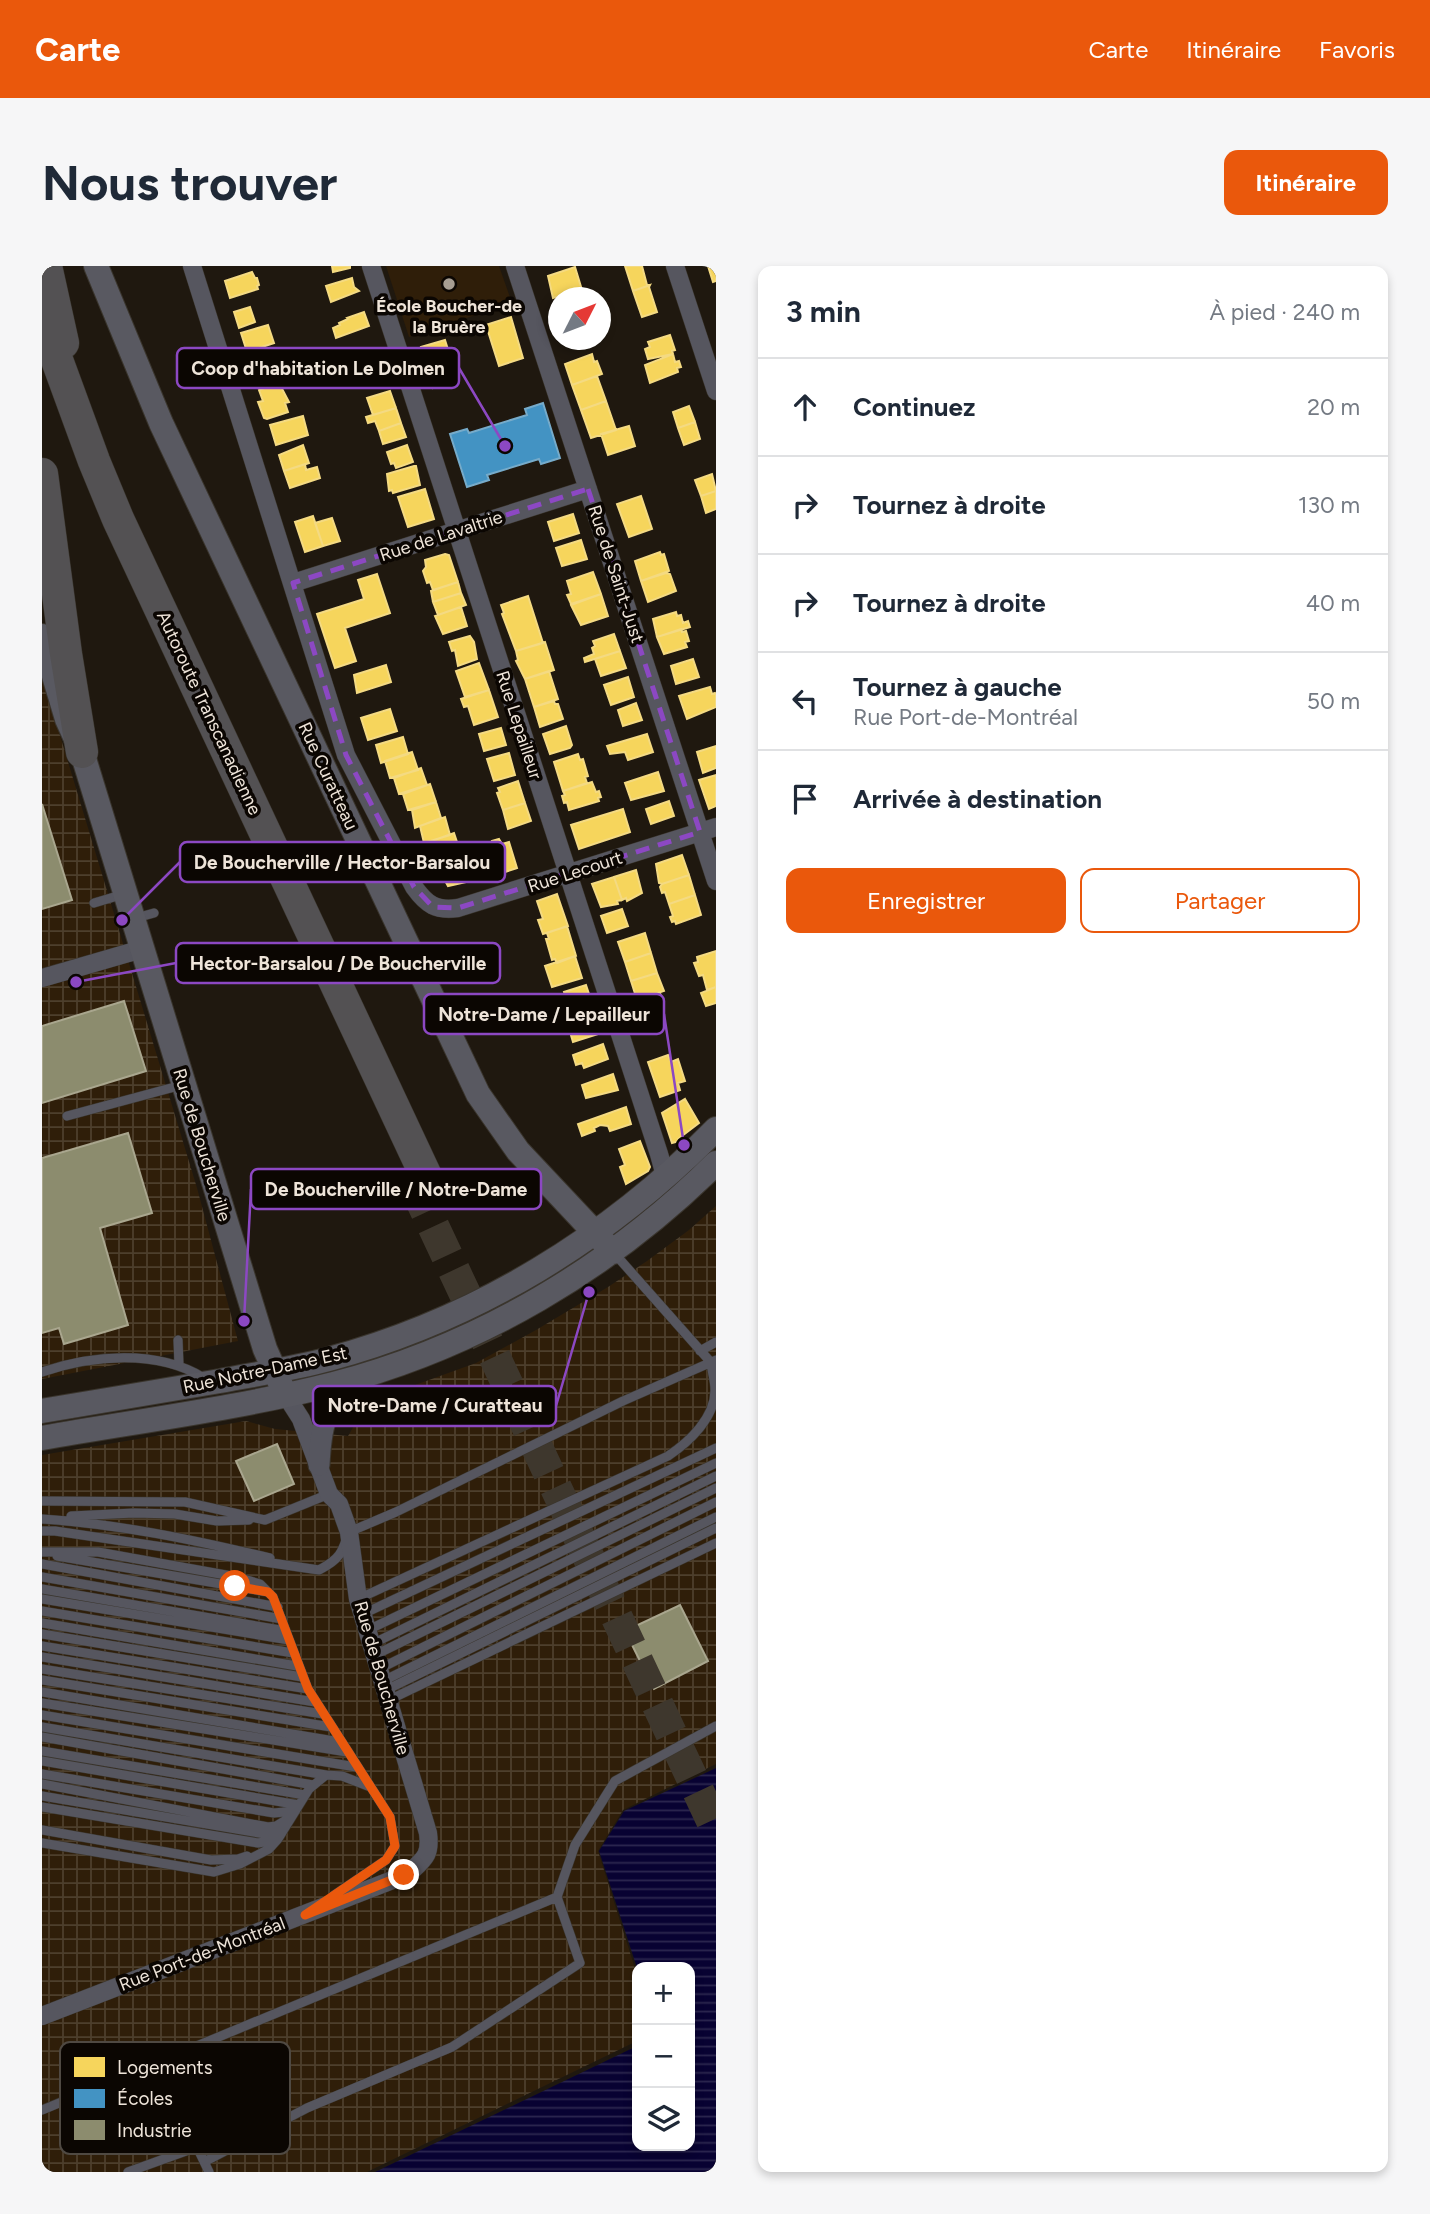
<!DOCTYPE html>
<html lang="fr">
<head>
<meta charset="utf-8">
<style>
  body { margin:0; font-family:Figtree,sans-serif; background:#f6f6f7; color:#1f2937 }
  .controls { position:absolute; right:21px; bottom:21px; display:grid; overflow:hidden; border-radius:14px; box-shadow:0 4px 10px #0003 }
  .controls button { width:63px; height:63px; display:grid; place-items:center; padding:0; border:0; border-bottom:2px solid #e0e1e3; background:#fff; color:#1f2937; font:35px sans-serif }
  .compass { position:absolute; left:506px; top:21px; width:63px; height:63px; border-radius:50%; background:#fff; box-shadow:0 4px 10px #0003; rotate:48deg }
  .stop { position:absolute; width:21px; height:21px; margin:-16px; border:5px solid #ea580c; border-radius:50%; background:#fff }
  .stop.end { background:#ea580c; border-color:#fff; box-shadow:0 2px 7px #0008 }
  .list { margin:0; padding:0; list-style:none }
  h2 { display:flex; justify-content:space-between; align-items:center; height:91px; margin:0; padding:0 28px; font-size:30px }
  h2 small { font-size:23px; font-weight:400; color:#747a83 }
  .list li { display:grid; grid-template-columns:46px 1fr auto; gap:21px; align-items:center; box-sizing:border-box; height:98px; padding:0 28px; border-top:2px solid #e0e1e3 }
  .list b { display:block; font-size:26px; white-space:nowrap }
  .list p { margin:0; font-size:23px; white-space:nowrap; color:#747a83 }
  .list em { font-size:23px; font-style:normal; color:#747a83 }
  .actions { display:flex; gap:14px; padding:21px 28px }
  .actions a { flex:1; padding:16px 0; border:2px solid #ea580c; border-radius:14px; text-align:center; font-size:24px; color:#ea580c }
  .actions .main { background:#ea580c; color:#fff }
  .icon { flex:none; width:38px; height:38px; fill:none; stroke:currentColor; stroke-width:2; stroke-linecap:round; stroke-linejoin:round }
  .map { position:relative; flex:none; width:674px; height:1906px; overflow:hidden; border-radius:14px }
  header { display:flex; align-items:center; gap:42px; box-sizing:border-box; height:98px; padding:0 35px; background:#ea580c; color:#fff }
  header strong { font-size:33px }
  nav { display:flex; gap:38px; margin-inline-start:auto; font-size:24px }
  .intro { display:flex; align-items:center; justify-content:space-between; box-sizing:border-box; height:168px; padding:0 42px }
  h1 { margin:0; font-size:49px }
  .button { padding:18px 32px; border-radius:14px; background:#ea580c; color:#fff; font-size:24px; font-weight:700 }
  main { display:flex; gap:42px; padding:0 42px }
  aside { flex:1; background:#fff; border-radius:14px; box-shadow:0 4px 10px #0003 }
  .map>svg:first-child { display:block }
  .built { fill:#2f1e09 }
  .industrial { fill:url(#industrial-grid) }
  .water { fill:url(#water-rules) }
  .homes { fill:#f6d55c; stroke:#f4da82; stroke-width:2 }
  .schools { fill:#4393c3; stroke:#76abca; stroke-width:2 }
  .industry { fill:#8c8c6e; stroke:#a9a68e; stroke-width:2 }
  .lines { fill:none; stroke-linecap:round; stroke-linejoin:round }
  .motorway-tunnel { stroke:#3e372d; stroke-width:32; stroke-dasharray:32 16; stroke-linecap:butt }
  .service-casing { stroke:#3a352d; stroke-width:10 }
  .minor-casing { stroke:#3a352d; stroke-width:19 }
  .tertiary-casing { stroke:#3a352d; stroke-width:23 }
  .secondary-casing { stroke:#3a352d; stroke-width:26 }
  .motorway-casing { stroke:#3a352d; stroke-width:33 }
  .service { stroke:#56565f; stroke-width:9 }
  .minor { stroke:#56565f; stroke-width:18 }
  .tertiary { stroke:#56565f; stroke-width:21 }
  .secondary { stroke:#595961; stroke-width:24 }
  .motorway { stroke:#535153; stroke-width:32 }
  .route { stroke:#ea580c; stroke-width:9 }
  .marked { fill:none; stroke:#8c48c3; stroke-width:5; stroke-dasharray:14 9; stroke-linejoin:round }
  .poi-dot { fill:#a69d92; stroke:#0b0602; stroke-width:2.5 }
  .labels { text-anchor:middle; stroke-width:7; stroke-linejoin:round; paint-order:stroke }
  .poi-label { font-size:18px; font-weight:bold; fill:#eee4d9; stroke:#0b0602 }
  .street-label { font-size:18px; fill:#eee4d9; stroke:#0b0602 }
  .key { fill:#0b0602; stroke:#4f4942; stroke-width:2 }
  .key-label { font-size:19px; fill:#eee4d9 }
  .leader { fill:none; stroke:#8c48c3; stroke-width:2.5 }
  .callout-dot { fill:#8c48c3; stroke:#0b0602; stroke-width:2.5 }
  .callout { fill:#0b0602; stroke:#8c48c3; stroke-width:2.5 }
  .callout-label { font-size:19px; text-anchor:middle; font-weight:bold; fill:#eee4d9 }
</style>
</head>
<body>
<header>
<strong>Carte</strong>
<nav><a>Carte</a><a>Itinéraire</a><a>Favoris</a></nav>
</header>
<div class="intro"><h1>Nous trouver</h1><a class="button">Itinéraire</a></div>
<main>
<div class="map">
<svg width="674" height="1906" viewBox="0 0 674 1906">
  <defs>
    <pattern id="industrial-grid" width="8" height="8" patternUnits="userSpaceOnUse" patternTransform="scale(1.75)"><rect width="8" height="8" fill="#2f1e09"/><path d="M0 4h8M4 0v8" fill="none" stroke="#4d3f2c"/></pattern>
    <pattern id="water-rules" width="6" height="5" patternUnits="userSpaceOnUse" patternTransform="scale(1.75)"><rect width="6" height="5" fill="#080232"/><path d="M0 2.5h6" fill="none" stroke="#2c274f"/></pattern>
  </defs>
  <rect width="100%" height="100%" fill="#1f180f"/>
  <path class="built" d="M344,0H457L470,37L367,71Z"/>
  <path class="industrial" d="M0,410L155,922L196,1075L0,1113Z
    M674,940V1498L581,1544L556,1585L595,1709V1775L325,1906H0V1189L204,1155L233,1163L306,1170L326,1136L434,1097L494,1064L566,1021L605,995L647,964Z"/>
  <path class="water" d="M674,1502V1906H333L595,1780V1880H648V1701L595,1702L557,1585L582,1545Z"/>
  <path class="homes" d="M290,0H308V2L291,6Z
    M583,0H600L605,19H608L591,25Z
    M666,0H674V15L671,16Z
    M533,1L540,24L511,32L506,10Z
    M210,6L213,12H215L217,19L215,20L216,23L188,32L183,15Z
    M310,12L312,21L317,25L289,36L284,20Z
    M608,19L607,21L615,46L600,51L591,25Z
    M208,41L213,56L197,62L192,46Z
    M322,46L327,60L294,72L291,62L298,59L297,57L306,53L305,52Z
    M469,51L481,92L457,100L444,59Z
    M226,59L232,77L205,86L199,67Z
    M628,69L633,84L630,85L631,88L606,93L603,83L608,81L606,76Z
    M403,74L416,115L391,122L379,81Z
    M550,88L552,96L555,95L560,108L530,119L523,98Z
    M631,88L633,96L637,95L639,101L635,102L636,106L608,117L603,99Z
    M555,110L564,135L539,144L530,119Z
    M237,117L247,136L243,137L246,146L225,153L222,152L216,136L221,135L217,124Z
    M348,125L354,142L331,149L325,132Z
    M564,135L574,164L549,172L539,144Z
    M647,140L653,156L636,162L631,146Z
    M354,142L359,157L337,165L333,155L326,157L324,151Z
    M261,150L266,169L234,179L228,159Z
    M653,156L658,173L642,179L636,162Z
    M359,157L364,171L341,178L337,165Z
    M587,160L593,180L566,189L559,168Z
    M261,179L267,197L242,205L237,189Z
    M365,179L371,196L354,202L352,197L349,198L345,186Z
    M263,198L264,204L275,201L278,212L248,222L242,205Z
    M372,200H374L378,219L351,227L350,224L347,225L345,208Z
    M670,208L674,225L659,230L653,214Z
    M383,223L392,253L366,261L356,231Z
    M674,225V243L664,247L659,230Z
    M599,230L610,263L587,271L575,238Z
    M531,248L537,267L512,275L506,256Z
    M271,250L281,280L263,286L253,256Z
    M290,252L298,275L281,280L273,257Z
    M539,274L545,293L520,300L514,282Z
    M618,286L619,289L622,288L627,305L599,315L593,295Z
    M403,288L407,289L416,316L391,324L388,316L385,317L381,305L384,301L383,294Z
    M551,306L559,328L529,338L525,329L529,328L525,315Z
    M624,307L628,308L634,325L606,336L599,315Z
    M335,308L348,347L303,362L314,395L293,402L275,348L322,333L316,314Z
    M416,316L419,327L391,336L389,325Z
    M419,327L424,339L396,349L391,336Z
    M559,328L566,350L539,359L529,339Z
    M486,330L501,377L474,385L460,348L462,347L459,339Z
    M419,341L425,360L401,368L393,350Z
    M634,346L635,350L639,349L641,357L646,355L648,361L615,371L611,353Z
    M639,363L640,366L644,365L647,375L643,376L645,381L622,388L615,371Z
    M572,368L578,385L543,396L542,392L552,388L550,382L553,380L551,375Z
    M428,370L432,376L435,393L416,400L413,384L410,385L407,376Z
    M503,376L512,404L483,413L474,395L476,394L474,385Z
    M578,385L584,402L559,410L553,393Z
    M651,393L657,411L634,418L629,400Z
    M437,397L447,424L423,431L414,405Z
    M344,399L349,416L315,427L312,409Z
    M507,405L516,433L492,441L483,413Z
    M586,411L592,431L569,439L562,419Z
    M668,421L670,428L673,427L674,429V441L645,453L637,430Z
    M447,424L456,451L432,459L426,440L422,441L419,433Z
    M512,435L513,438H516L521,453L498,461L492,441Z
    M594,437L600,454L581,460L576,444Z
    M348,443L355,465L326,474L319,452Z
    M524,460L530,479L528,482L508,488L501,468Z
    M459,462L464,479L442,485L437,468Z
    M605,468L611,486L586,494L583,486L568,488L565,480Z
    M361,471L366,488L339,497L334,479Z
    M674,480V502L661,507L655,486Z
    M370,486L376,504L348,512L343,495Z
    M467,487L473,509L452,515L445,493Z
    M536,488L538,494L541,493L546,510L543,511L545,517L521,525L512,496Z
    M379,502L385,519L357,528L352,512Z
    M616,506L622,525L589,534L583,517Z
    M674,509V540L667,543L657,514Z
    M476,515L483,537L461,544L455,527L458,526L456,522Z
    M550,516L554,526L557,525L559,531L556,532L557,535L527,544L525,536L522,537L520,530L523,529L521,525Z
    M388,518L394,536L366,544L361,528Z
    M627,535L632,550L609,558L604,543Z
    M394,536L399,552L373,562L370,544Z
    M483,537L489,555L466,563L461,544Z
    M581,543L588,566L537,583L529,559Z
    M403,551L408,569L382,577L378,560Z
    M412,567L418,585L391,593L387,576Z
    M457,573L460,578L467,576L475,602L460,607L450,575Z
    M429,588L435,611L424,616L406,620L394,598Z
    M640,589L647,609L620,618L617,617L614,598Z
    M594,604L600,627L585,635L584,632L580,634L572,611Z
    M647,609L653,629L627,638L623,626L620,627L618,621L620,618Z
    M572,611L580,634L575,635L576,638L559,641L550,618Z
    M515,628L526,660L501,668L496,654L501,653L495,635Z
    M653,629L659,649L634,658L633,655L630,656L628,651L631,650L627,638Z
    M580,643L586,660L565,667L559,650Z
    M525,660L534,690L515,697L513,693L510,694L504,673H507L505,667Z
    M603,667L609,687L583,696L576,676Z
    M674,685V721L665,724L661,709L657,710L652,697L656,696L655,691Z
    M609,687L615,707L589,715L583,696Z
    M533,690L540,712L510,721L503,700Z
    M615,707L622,725L595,734L589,715Z
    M544,719L554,749L532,757L522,726Z
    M674,721V737L664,740L659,727Z
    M618,727L619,730L615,731L621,758L596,766L587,737Z
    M554,749L559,767L531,776L526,759Z
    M561,778L566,793L542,802L540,797L534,799L531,789Z
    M626,789L629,796L636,793L643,815L636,817L638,824L618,831L606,796Z
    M571,808L576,824L544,832L540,819Z
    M643,833L657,857L636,873L637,875L630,877L620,847Z
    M584,841L589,858L568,865L566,860L558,859L552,862L553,865L540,870L536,858Z
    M598,875L608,901L606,905L584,918L578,901L583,899L577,883Z"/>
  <path class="schools" d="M501,137L518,192L499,198L497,193L445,209L447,214L425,221L408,168L425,163L427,167L485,149L483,143Z"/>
  <path class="industry" d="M0,538L30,634L0,643Z
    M82,735L104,805L0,837V760Z
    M86,867L110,947L58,962L86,1059L22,1078L17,1062L0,1067V892Z
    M235,1178L252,1218L212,1235L194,1195Z
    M638,1339L666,1395L612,1423L583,1365Z"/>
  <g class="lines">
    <path class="motorway-tunnel" d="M371,917L674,1563"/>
    <g class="service-casing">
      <path id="service" d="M52,637L82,628
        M94,652L112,647
        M25,850L140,819
        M573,988L673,1101
        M136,1074L137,1099
        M658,1085L674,1076
        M0,1106C50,1089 115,1083 162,1112
        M0,1235L143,1236L223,1254L287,1228
        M29,1250L92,1247L133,1248L175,1255L207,1254
        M0,1253C77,1258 153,1274 228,1292
        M0,1265H13L277,1304C298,1293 300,1287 307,1266L354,1246L581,1135L674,1094
        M0,1286H56L195,1311L218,1318L231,1331L266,1423L348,1551L353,1580L344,1594L291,1630
        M15,1290L226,1326
        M0,1298L236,1341
        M0,1311L240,1353
        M0,1323L244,1365
        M0,1333L247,1374
        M316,1333L626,1190C647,1176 673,1152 673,1124C673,1115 670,1106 669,1097
        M0,1345L251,1387
        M321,1348L674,1182
        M0,1357L255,1400
        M326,1364L674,1197
        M0,1368L260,1411
        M330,1378L674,1210
        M0,1380L266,1423
        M333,1389L674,1222
        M0,1391L273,1436
        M0,1403L281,1448
        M337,1403L674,1236
        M0,1414L289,1461
        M341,1415L674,1251
        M344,1424L674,1262
        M0,1426L298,1476
        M347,1434L674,1277
        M0,1437L305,1486
        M0,1449L314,1501
        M0,1461L284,1509
        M0,1471L271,1519
        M0,1485L263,1529
        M0,1495L257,1539
        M0,1508L232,1547L242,1546L256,1540
        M0,1518L226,1561L234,1560L247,1552
        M0,1530L223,1568L234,1567L242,1562
        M0,1541L216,1577L233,1574
        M0,1564L169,1594L196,1593L205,1590
        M0,1577L172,1606L198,1598L227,1583L236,1573L267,1523L284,1509L300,1510L326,1520
        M0,1844L515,1631L533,1579L573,1515L674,1460
        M162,1896L265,1842L410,1781L538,1697L515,1631
        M86,1906L155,1881L167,1906"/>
    </g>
    <g class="minor-casing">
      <path id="minor" d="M150,0L304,489L372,621C385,639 394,645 416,642L674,561
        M329,0L617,888L622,906L618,918
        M473,0L674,615
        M633,0L674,125
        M251,317L546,223
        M0,712L100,683
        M0,1750L366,1608C382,1593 389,1590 386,1567L316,1333L307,1266L297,1238L287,1228L259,1153L243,1128"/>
    </g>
    <g class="tertiary-casing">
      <path id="tertiary" d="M277,1199C279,1158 283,1147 306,1114"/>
    </g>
    <g class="secondary-casing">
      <path id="secondary" d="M54,0L119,157L436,828L476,885L571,986
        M0,370L25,453L40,486L223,1083L243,1128
        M0,1145C59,1135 119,1125 178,1115C214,1108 251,1103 287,1093C435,1053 567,972 674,863
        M0,1172C96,1155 198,1142 292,1118C437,1080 568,1002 674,897"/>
    </g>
    <g class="motorway-casing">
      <path id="motorway" d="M4,0L21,77
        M0,53L52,195L76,253L384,910
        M0,208L24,388L40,486"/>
    </g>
    <use href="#service" class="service"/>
    <use href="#minor" class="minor"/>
    <use href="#tertiary" class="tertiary"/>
    <use href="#secondary" class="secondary"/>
    <use href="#motorway" class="motorway"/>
  </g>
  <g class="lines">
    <path class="route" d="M193,1320L226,1326L231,1331L266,1423L348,1551L353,1580L344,1594L263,1649L362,1609"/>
  </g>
  <path class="marked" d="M546,223L658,566L416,642L391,641L372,621L304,489L251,317Z"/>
  <circle class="poi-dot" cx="407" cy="18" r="7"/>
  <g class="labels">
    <g class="poi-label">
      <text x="407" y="46">École Boucher-de<tspan x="407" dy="21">la Bruère</tspan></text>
    </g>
    <g class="street-label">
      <text transform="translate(399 270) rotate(-18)" y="6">Rue de Lavaltrie</text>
      <text transform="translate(574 308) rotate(72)" y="6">Rue de Saint-Just</text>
      <text transform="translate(167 447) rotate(65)" y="6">Autoroute Transcanadienne</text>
      <text transform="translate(477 459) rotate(72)" y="6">Rue Lepailleur</text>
      <text transform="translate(286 510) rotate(65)" y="6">Rue Curatteau</text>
      <text transform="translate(533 606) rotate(-18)" y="6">Rue Lecourt</text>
      <text transform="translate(160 879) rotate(73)" y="6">Rue de Boucherville</text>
      <text transform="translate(223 1104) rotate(-12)" y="6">Rue Notre-Dame Est</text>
      <text transform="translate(340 1412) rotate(74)" y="6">Rue de Boucherville</text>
      <text transform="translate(160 1688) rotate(-21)" y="6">Rue Port-de-Montréal</text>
    </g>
  </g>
  <rect x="18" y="1776" width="230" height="112" rx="10" class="key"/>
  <rect x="32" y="1791" width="31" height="20" fill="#f6d55c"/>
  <rect x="32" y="1823" width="31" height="19" fill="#4393c3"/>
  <rect x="32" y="1854" width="31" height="20" fill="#8c8c6e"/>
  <g class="key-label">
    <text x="75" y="1808">Logements</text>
    <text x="75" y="1839">Écoles</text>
    <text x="75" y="1871">Industrie</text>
  </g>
  <path class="leader" d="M463 180L417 102M80 654L138 596M34 716L134 697M642 879L622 748M202 1055L209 923M547 1026L514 1140"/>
  <g class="callout-dot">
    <circle cx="463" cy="180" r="7"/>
    <circle cx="80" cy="654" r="7"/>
    <circle cx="34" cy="716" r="7"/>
    <circle cx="642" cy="879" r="7"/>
    <circle cx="202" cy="1055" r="7"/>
    <circle cx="547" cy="1026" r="7"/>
  </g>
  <g class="callout">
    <rect x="135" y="82" width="282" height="40" rx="7"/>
    <rect x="138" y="576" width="325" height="40" rx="7"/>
    <rect x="134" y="677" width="324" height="40" rx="7"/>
    <rect x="382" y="728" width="240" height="40" rx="7"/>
    <rect x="209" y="903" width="290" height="40" rx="7"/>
    <rect x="271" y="1120" width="243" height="40" rx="7"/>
  </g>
  <g class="callout-label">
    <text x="276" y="109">Coop d'habitation Le Dolmen</text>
    <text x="300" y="603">De Boucherville / Hector-Barsalou</text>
    <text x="296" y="704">Hector-Barsalou / De Boucherville</text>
    <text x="502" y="755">Notre-Dame / Lepailleur</text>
    <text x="354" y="930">De Boucherville / Notre-Dame</text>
    <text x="393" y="1146">Notre-Dame / Curatteau</text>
  </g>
</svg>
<div class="controls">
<button>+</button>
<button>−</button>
<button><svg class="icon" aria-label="layers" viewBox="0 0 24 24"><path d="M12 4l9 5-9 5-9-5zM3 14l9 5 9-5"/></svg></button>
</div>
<svg class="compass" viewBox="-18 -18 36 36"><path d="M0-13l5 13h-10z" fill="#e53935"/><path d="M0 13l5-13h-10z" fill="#747a83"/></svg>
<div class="stop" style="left:193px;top:1320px"></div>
<div class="stop end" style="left:362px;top:1609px"></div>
</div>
<aside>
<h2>3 min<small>À pied · 240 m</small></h2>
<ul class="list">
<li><svg class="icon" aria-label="ahead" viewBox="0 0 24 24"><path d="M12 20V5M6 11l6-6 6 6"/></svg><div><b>Continuez</b></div><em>20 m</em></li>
<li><svg class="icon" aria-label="right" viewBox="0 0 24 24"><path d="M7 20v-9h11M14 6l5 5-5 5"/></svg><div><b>Tournez à droite</b></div><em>130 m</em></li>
<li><svg class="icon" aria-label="right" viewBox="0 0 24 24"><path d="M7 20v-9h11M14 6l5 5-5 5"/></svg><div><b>Tournez à droite</b></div><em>40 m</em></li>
<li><svg class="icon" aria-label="left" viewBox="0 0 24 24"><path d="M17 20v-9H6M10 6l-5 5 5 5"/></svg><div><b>Tournez à gauche</b><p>Rue Port-de-Montréal</p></div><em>50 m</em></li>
<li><svg class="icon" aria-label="arrive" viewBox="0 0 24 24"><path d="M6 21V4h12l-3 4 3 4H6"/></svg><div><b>Arrivée à destination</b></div></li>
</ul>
<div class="actions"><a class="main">Enregistrer</a><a>Partager</a></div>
</aside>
</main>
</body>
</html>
